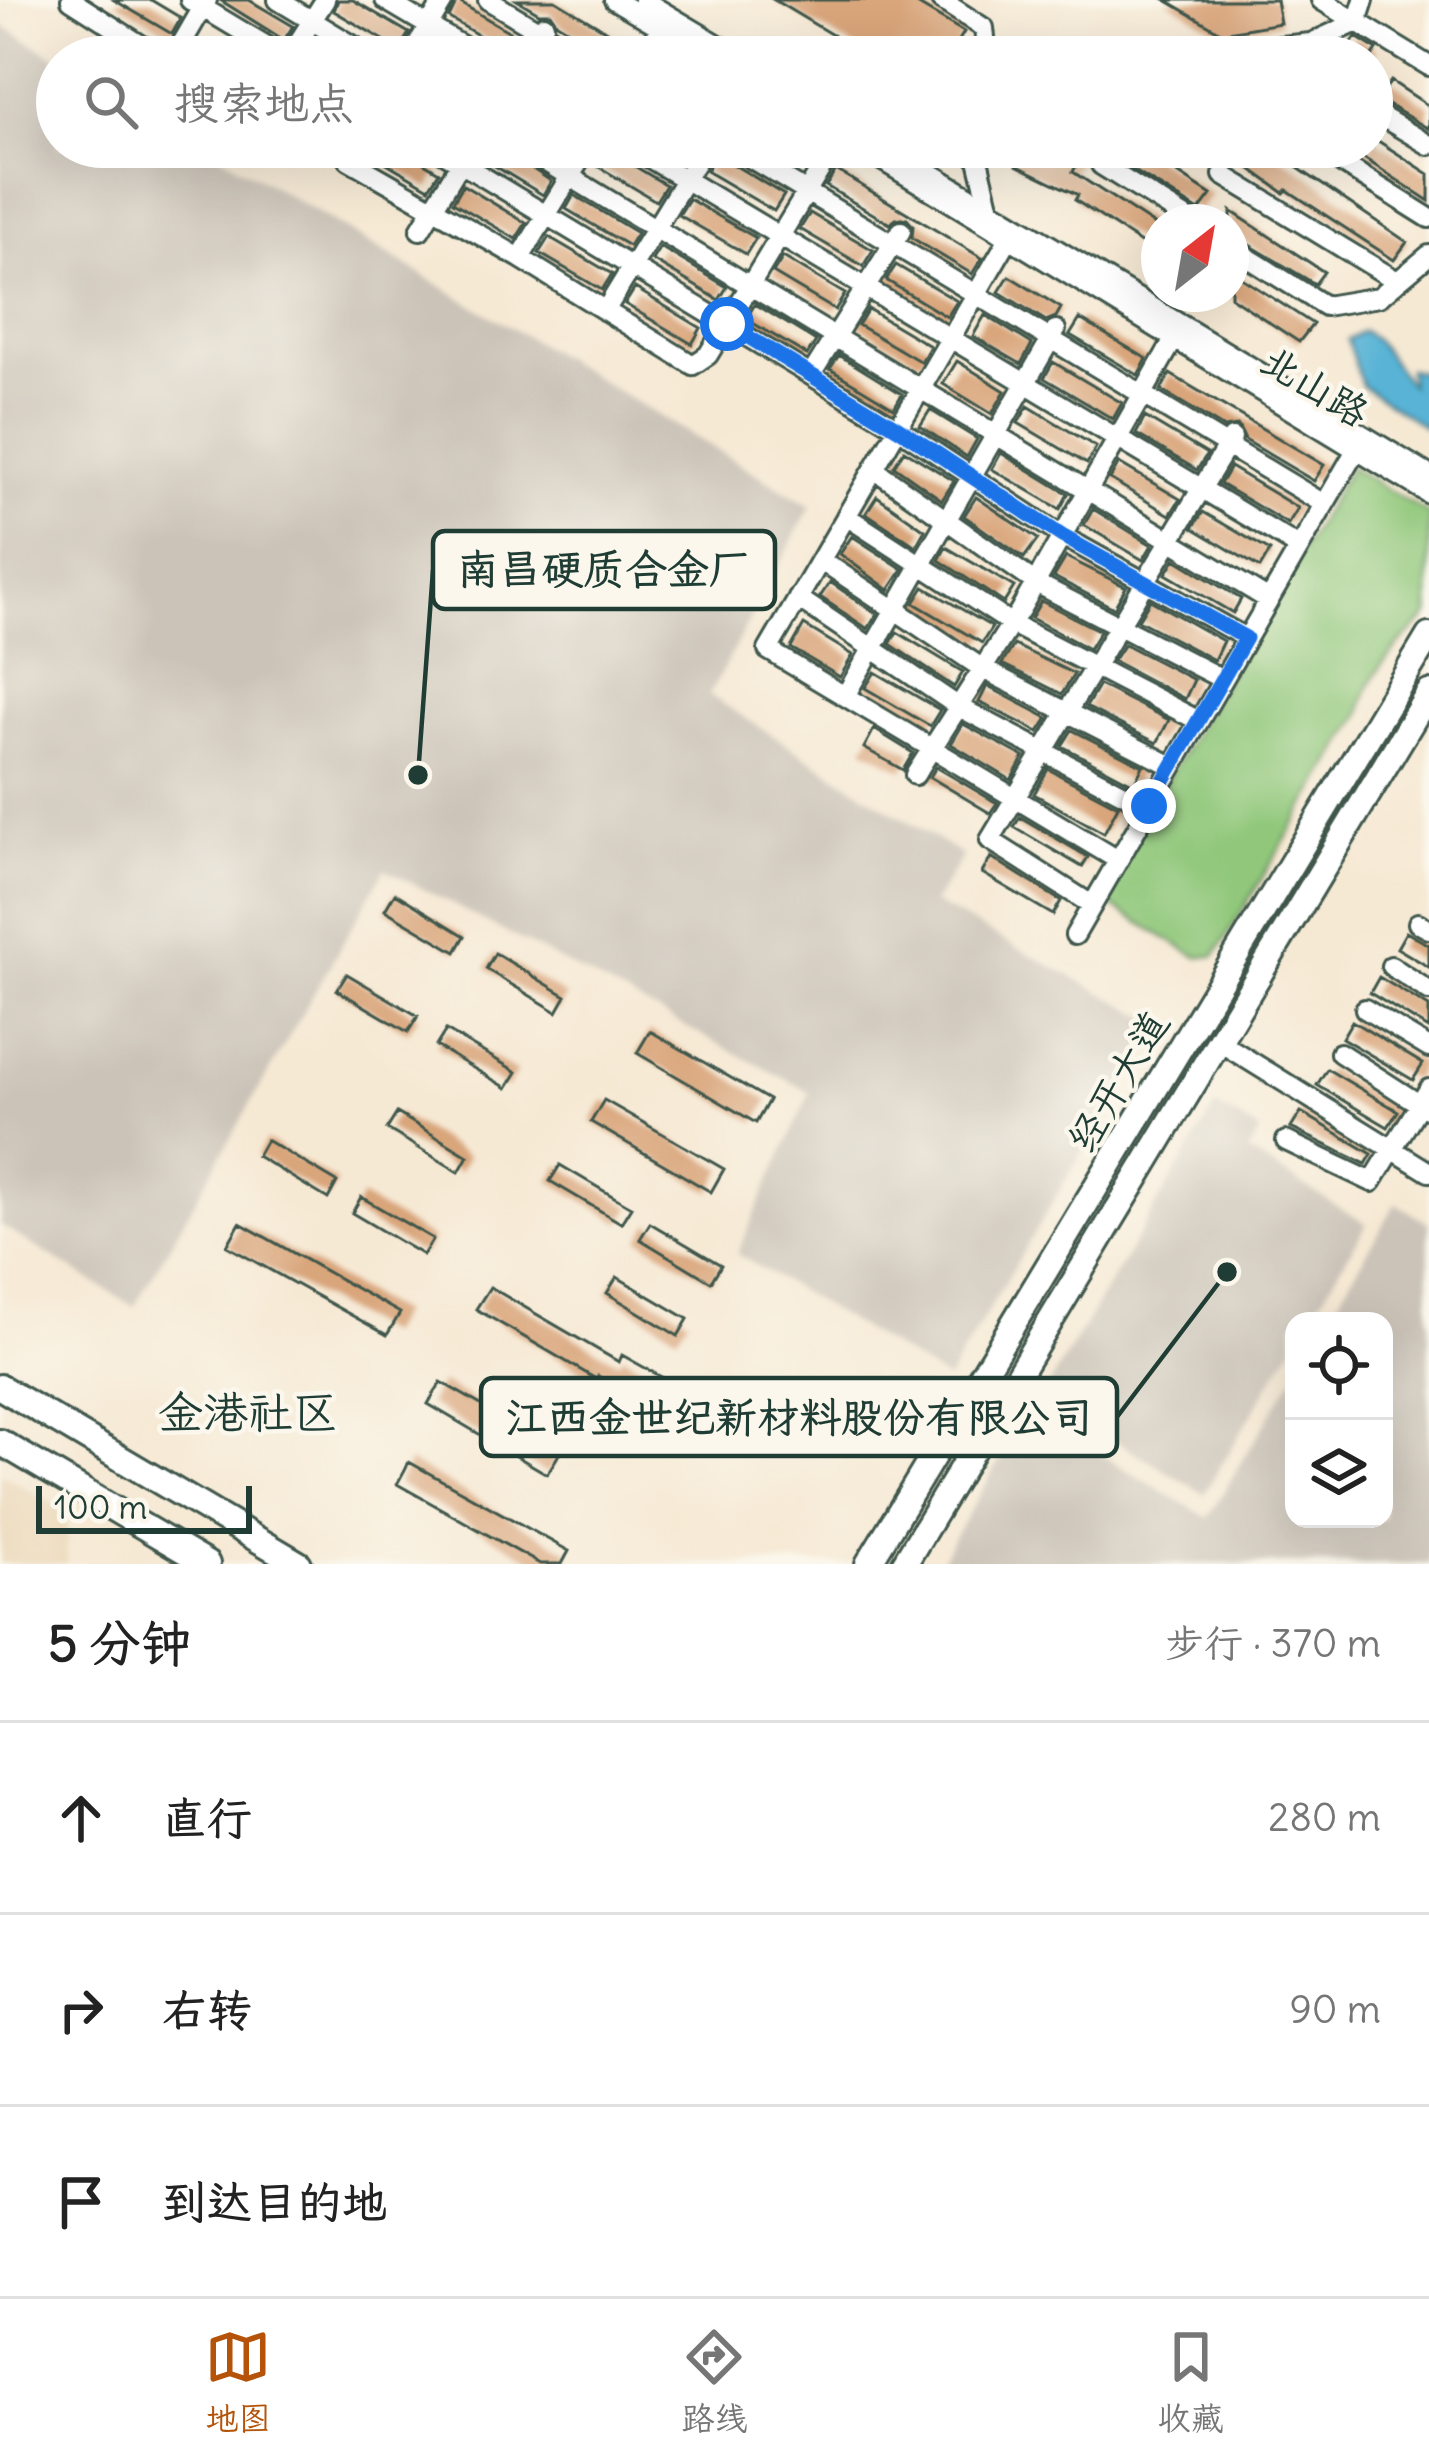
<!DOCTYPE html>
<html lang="zh">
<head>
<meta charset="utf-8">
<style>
  body { margin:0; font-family:Delius,"LXGW WenKai TC",sans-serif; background:#f6f6f6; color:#222 }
  .controls { position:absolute; right:36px; bottom:36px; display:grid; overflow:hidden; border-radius:24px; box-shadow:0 12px 48px #0002 }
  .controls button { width:108px; height:108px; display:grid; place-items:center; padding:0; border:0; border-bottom:3px solid #e0e0e0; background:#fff; color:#222; font:60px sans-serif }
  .compass { position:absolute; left:1141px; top:204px; width:108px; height:108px; border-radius:50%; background:#fff; box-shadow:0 12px 48px #0002; rotate:31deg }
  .scale { position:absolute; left:36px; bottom:30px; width:216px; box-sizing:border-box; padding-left:12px; border:6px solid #1f3d34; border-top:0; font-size:33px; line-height:42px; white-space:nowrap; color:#1f3d34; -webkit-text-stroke:9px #fbf7ec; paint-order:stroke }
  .stop { position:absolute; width:36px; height:36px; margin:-27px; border:9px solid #1a73e8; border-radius:50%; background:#fff }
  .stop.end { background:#1a73e8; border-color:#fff; box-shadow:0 3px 12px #0008 }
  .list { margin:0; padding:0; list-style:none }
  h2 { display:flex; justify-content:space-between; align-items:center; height:156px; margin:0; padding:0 48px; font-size:51px }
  h2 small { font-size:39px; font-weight:400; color:#767676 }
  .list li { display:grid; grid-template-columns:78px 1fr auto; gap:36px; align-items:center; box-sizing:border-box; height:192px; padding:0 48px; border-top:3px solid #e0e0e0 }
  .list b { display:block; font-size:45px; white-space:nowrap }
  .list em { font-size:39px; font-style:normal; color:#767676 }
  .icon { flex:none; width:66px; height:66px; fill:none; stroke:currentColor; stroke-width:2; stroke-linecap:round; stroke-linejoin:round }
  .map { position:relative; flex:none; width:1429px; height:1564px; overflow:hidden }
  .search { position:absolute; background:#fff; box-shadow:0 12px 48px #0002; left:36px; right:36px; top:36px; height:132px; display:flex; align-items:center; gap:30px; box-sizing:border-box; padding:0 42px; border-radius:66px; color:#767676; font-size:45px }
  .sheet { height:732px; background:#fff }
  nav { display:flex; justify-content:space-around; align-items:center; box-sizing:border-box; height:168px; border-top:3px solid #e0e0e0; background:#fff; font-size:33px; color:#767676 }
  nav a { display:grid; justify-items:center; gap:6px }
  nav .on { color:#b45309 }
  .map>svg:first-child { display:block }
  .built { fill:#ebd8ba }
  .industrial { fill:#cbc3b8 }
  .green { fill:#90c77a; stroke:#588257; stroke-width:3 }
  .water { fill:#59b3d6; stroke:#3c7885; stroke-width:3 }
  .building { fill:#d9a57a }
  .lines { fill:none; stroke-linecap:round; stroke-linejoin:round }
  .minor-casing { stroke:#3f574c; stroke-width:24 }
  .major-casing { stroke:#3f574c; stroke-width:30 }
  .minor { stroke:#fff; stroke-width:18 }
  .major { stroke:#fff; stroke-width:24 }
  .route { stroke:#1a73e8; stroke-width:15 }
  .labels { text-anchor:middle; stroke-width:9; stroke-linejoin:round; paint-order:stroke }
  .street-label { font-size:39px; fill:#1f3d34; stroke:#fbf7ec }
  .quarter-label { font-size:45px; fill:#1f3d34; stroke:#fbf7ec }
  .leader { fill:none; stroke:#1f3d34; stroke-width:4.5 }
  .callout-dot { fill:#1f3d34; stroke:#fbf7ec; stroke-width:4.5 }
  .callout { fill:#fbf7ec; stroke:#1f3d34; stroke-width:4.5 }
  .callout-label { font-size:42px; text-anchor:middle; font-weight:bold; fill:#1f3d34 }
</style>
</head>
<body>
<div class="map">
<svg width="1429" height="1564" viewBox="0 0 1429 1564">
  <rect width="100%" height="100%" fill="#fbf7ec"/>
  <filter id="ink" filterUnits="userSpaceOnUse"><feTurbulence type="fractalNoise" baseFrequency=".00833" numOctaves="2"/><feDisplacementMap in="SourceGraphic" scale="24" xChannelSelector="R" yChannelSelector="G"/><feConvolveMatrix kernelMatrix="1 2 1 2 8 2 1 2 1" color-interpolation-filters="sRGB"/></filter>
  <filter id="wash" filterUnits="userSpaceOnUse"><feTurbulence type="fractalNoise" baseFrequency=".004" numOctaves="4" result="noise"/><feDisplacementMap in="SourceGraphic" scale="48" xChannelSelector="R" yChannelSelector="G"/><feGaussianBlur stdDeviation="2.7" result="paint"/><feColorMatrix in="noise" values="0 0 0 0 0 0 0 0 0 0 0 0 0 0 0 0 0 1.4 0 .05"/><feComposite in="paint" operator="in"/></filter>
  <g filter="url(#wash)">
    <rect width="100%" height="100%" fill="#f6e9d4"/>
    <path class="built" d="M0,1473L67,1512V1564H0Z"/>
    <path class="industrial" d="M0,24L57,58V147H207L811,506L709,695L963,856L933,903L1159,1023L947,1380L737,1254L810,1092L385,869L134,1307L0,1225Z
      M1216,1106L1260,1131L1248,1152L1367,1224L1308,1321H1294V1344L1204,1494L1042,1396Z
      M1396,1203L1429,1223V1564H938L1029,1412L1208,1518L1294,1375V1519H1384V1321H1326Z"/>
    <path class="green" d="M1350,467L1429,514V615C1400,644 1368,670 1361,714L1215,956L1198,957L1098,898Z"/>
    <path class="water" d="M1363,331C1383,343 1394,368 1410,385L1408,369L1429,374V430L1362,386L1347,340Z"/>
    <g id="blocks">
      <path class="building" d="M114,0H151L181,18L172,34Z
        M220,0H249L293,26L284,40Z
        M338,0H353L409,33L399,49L334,11Z
        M517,0H555L633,47L630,57H614L557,23L550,13H539Z
        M774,0H910L964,32L949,57H869Z
        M1166,0H1276L1280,23L1222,33Z
        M457,1L520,38L512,55L449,18Z
        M1356,37L1377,50L1372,57H1341Z
        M316,40L345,57H308Z
        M1391,81L1429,106V129L1378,99Z
        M1372,137L1429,174V201L1347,147H1372Z
        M369,147H397L439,172L429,188L368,152Z
        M483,147H499L551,181L543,195L480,157Z
        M603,147L666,185L656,201L594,164Z
        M765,147H801L810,152L800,168Z
        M1011,147H1054L1079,159L1073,172L1159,228V255L1075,200L1078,195L1016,165Z
        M1096,147H1138L1211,195L1199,211Z
        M1244,147H1267L1407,242L1394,260L1287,190L1284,193L1236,158Z
        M716,154L784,195L774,211L706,171Z
        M836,170L982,258L972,274L912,238L913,226L907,219H896L890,224L826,186Z
        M463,185L526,223L516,239L453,202Z
        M574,195L637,233L629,246L566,209Z
        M689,199L756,238L746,254L679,215Z
        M1231,211L1324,272L1315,284L1231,234Z
        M810,213L873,250L863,266L800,229Z
        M549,237L612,274L602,290L539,253Z
        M660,247L727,287L719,300L652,260Z
        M783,257L845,294L835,310L773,273Z
        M896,265L957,301L947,317L886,280Z
        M1231,271L1313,324L1299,342L1231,297Z
        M1009,276L1061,308L1056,317L1046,321L999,292Z
        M635,288L701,328L692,344L625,304Z
        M755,304L816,341L807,355L746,319Z
        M868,309L930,346L921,362L858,325Z
        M985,315L1032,344L1021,364L973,336Z
        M1080,319L1147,359L1138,375L1070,335Z
        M839,355L902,394L894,408L830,369Z
        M957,361L1005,391L992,414L943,384Z
        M1053,362L1122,403L1113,419L1044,378Z
        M1170,374L1324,465L1314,481L1245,440L1238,426L1224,428L1161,390Z
        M1028,406L1096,447L1087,464L1018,423Z
        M930,410L977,439L967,457L920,426Z
        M1145,417L1207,454L1197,470L1136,434Z
        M904,450L954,481L942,500L894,466Z
        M1001,453L1068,494L1060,509L992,469Z
        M1119,463L1180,499L1170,515L1110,479Z
        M1230,467L1298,508L1288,524L1220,484Z
        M877,496L925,530L916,546L866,513Z
        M976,497L1038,539L1024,558L964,516Z
        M1093,509L1152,545L1143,560L1084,525Z
        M1203,512L1270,551L1260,568L1193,528Z
        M852,536L903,569L889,590L840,554Z
        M946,547L1014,587L1004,603L939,560Z
        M1066,557L1126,587L1114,608L1054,577Z
        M1175,559L1241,599L1233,613L1166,574Z
        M830,582L877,614L868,629L820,597Z
        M924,587L992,627L982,643L914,603Z
        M1150,600L1223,641L1214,660L1138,620Z
        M1041,601L1100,631L1089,649L1031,618Z
        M804,625L853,655L840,677L791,648Z
        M897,632L963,672L954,687L890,644Z
        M1124,644L1194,680L1185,699L1113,661Z
        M1014,645L1074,674L1062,694L1002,664Z
        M875,672L940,710L930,726L865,688Z
        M1099,685L1169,720L1157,743L1086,707Z
        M987,686L1048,718L1039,732L979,702Z
        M963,724L1024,757L1011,780L951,744Z
        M874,729L913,753L903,770L864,748Z
        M1072,730L1143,766L1134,784L1062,746Z
        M936,767L997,803L990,813L930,777Z
        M1048,769L1118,806L1104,833L1034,794Z
        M1020,817L1088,857L1082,867L1014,827Z
        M991,857L1061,901L1053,915L982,873Z
        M395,893L465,936L456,952L385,910Z
        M1406,932L1429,945V967L1397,948Z
        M495,953L566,996L557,1012L486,969Z
        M347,974L418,1016L408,1032L337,990Z
        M1379,977L1429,1007V1029L1370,993Z
        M1352,1021L1423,1064L1413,1080L1342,1038Z
        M446,1030L517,1072L507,1088L436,1046Z
        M650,1031L769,1100L756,1123L637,1053Z
        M1327,1069L1398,1111L1388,1127L1317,1085Z
        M604,1100L724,1169L711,1192L591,1122Z
        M1301,1112L1372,1154L1366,1164L1291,1128Z
        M397,1113L468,1156L459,1172L387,1129Z
        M266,1140L337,1182L328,1199L257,1156Z
        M560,1165L631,1207L621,1223L550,1181Z
        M361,1197L433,1239L423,1255L352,1213Z
        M240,1223L400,1313L387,1335L227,1246Z
        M650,1223L721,1265L711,1282L640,1239Z
        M617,1277L688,1319L678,1336L607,1293Z
        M490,1287L619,1362L622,1355L674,1384L659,1410L598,1376L596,1379L476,1309Z
        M441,1382L561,1451L547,1474L428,1404Z
        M409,1462L569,1551L562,1564H540L397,1484Z"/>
    </g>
  </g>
  <g filter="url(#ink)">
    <use href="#blocks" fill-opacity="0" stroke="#3f574c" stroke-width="3"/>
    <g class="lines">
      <g class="minor-casing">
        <path id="minor" d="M71,0L160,57
          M190,0L285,57
          M278,0L372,57
          M385,0L481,57
          M488,0L583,57
          M614,0L712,57
          M643,0L739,57
          M941,0L984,28L987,57
          M1321,0L1429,66
          M174,57L207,0
          M289,57L325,0
          M410,57L444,0
          M525,57L544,25
          M643,57L661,27
          M1168,57L1311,43L1357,22L1364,0
          M1374,112L1429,145
          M356,147L349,160L520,258L693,365L708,355L834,147
          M434,147L898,428L1062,536L1246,638
          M521,147L1269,600
          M631,147L1299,547
          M732,147L1324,504
          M860,147L1429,494
          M888,147L1429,475
          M975,147L990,209
          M1324,152L1429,218
          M1101,165L1192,222
          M1223,175L1397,281
          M420,230L470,147
          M1009,238L768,650L1118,860
          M1231,247L1325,306L1379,297L1429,255
          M520,258L588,147
          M605,311L705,147
          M811,375L901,231
          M874,469L1036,583L1222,679
          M846,516L1012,624L1199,721
          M821,560L983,669L1172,766
          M798,598L959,707L1149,807
          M845,696L1056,330
          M915,775L1020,610L1174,339
          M1092,905L990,840L1232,438
          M1418,923L1429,929
          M1075,935L1356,450
          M1391,966L1429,991
          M1365,1009L1429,1048
          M1218,1041L1429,1172
          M1340,1053L1427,1109
          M1286,1141L1372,1182L1429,1089"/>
      </g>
      <g class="major-casing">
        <path id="major" d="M0,1387L299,1564
          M0,1442L207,1564
          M868,1564L1429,636
          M904,1564L1429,693"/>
      </g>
      <use href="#minor" class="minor"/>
      <use href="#major" class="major"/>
    </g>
  </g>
  <g class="lines" filter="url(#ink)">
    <path class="route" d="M727,324L898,428L1062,536L1246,638L1149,806"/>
  </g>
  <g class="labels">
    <g class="street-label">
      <text transform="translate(1315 386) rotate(31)" y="14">北山路</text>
      <text transform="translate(1118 1081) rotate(-59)" y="14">经开大道</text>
    </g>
    <g class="quarter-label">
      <text x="248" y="1428">金港社区</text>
    </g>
  </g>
  <path class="leader" d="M418 775L433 570M1227 1272L1117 1417"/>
  <g class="callout-dot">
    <circle cx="418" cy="775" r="12"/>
    <circle cx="1227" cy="1272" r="12"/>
  </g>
  <g class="callout">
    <rect x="433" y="531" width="342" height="78" rx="12"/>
    <rect x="481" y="1378" width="636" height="78" rx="12"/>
  </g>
  <g class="callout-label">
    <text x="604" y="584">南昌硬质合金厂</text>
    <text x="799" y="1432">江西金世纪新材料股份有限公司</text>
  </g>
</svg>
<div class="controls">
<button><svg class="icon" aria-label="locate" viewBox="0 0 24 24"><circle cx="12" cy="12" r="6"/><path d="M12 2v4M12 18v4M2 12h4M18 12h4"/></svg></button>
<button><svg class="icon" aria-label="layers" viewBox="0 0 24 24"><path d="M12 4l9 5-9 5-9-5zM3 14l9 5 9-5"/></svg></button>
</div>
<svg class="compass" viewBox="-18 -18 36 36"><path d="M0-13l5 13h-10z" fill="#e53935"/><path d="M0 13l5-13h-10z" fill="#767676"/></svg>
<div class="scale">100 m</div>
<div class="stop" style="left:727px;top:324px"></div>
<div class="stop end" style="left:1149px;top:806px"></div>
<div class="search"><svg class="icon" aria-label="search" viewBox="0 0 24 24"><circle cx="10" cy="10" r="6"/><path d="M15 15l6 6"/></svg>搜索地点</div>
</div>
<section class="sheet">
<h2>5 分钟<small>步行 · 370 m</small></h2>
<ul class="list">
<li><svg class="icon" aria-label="ahead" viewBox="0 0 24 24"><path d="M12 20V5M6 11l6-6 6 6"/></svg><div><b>直行</b></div><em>280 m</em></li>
<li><svg class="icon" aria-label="right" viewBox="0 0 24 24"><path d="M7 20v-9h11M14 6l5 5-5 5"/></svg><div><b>右转</b></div><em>90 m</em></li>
<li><svg class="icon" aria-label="arrive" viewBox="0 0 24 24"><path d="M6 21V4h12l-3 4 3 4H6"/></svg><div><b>到达目的地</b></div></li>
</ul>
</section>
<nav>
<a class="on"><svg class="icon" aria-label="map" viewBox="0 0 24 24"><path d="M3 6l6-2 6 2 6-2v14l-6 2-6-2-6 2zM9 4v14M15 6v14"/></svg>地图</a>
<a><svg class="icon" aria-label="directions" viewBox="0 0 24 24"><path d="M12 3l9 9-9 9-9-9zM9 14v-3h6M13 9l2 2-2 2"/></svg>路线</a>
<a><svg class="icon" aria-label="saved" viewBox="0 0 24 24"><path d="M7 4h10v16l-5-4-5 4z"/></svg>收藏</a>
</nav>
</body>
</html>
